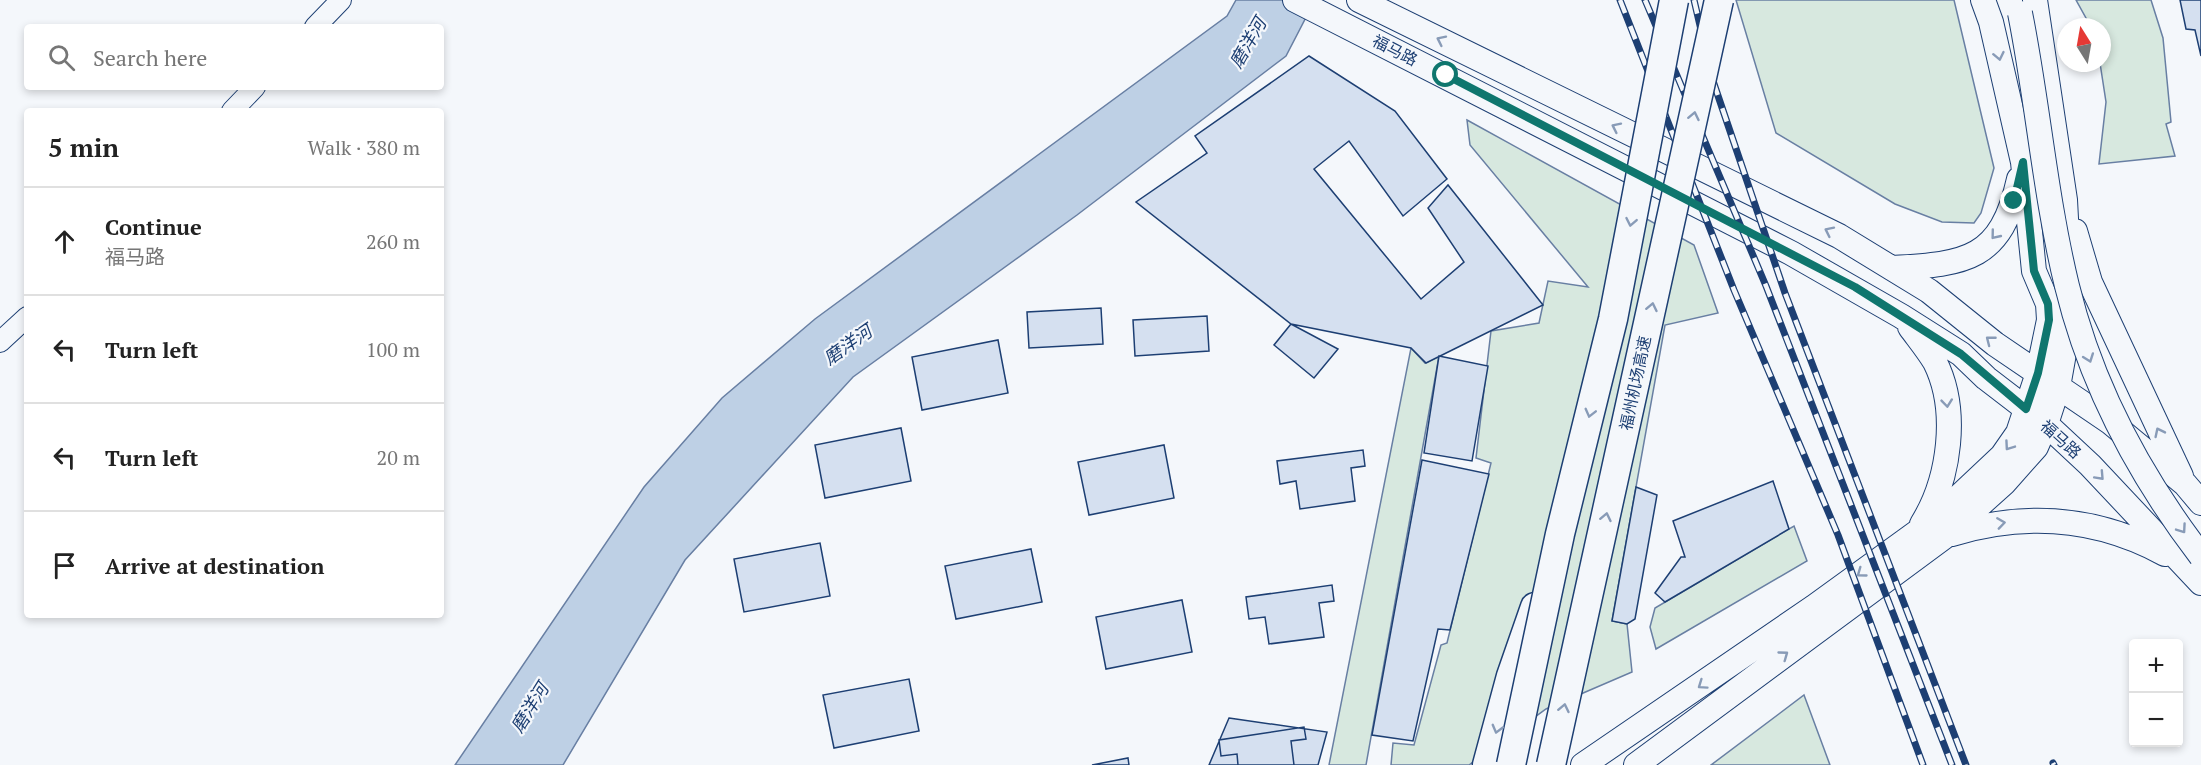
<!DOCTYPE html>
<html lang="en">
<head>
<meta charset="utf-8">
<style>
  body { margin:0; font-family:"PT Serif","Noto Sans SC",serif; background:#f6f6f6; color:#222 }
  .controls { position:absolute; right:18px; bottom:18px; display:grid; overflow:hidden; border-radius:6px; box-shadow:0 3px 9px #0003 }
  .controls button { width:54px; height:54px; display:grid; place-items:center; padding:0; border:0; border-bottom:2px solid #e0e0e0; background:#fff; color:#222; font:30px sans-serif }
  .compass { position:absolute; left:2057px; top:18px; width:54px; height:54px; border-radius:50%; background:#fff; box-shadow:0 3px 9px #0003; rotate:349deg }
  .stop { position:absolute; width:18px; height:18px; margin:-14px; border:4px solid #0f766e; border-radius:50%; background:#fff }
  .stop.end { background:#0f766e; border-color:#fff; box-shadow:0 2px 6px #0008 }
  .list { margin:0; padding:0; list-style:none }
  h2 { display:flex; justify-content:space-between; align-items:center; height:78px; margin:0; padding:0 24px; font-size:26px }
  h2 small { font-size:20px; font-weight:400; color:#767676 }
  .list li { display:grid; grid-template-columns:39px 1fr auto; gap:18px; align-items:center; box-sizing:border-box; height:108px; padding:0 24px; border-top:2px solid #e0e0e0 }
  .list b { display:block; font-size:22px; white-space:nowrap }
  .list p { margin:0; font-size:20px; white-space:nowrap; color:#767676 }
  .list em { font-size:20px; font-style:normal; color:#767676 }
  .icon { flex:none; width:33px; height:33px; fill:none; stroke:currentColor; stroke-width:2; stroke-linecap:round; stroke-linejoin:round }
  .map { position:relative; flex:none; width:2201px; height:765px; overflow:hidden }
  .search { position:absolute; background:#fff; box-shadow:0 3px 9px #0003; left:24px; top:24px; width:420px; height:66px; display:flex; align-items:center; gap:15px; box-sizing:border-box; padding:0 21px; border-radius:6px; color:#767676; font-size:22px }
  .panel { position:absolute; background:#fff; box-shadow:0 3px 9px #0003; left:24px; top:108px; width:420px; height:510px; border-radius:6px }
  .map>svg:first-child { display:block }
  .green { fill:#d7e8df; stroke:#687fa3; stroke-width:1.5 }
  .water { fill:#bed0e5; stroke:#687fa3; stroke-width:1.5 }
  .building { fill:#d5e0f0; stroke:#1d3f73; stroke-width:1.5 }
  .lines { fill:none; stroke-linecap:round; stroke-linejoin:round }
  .minor-casing { stroke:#1d3f73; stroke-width:22 }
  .major-casing { stroke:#1d3f73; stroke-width:26 }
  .highway-casing { stroke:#1d3f73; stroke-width:31 }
  .minor { stroke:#f4f7fb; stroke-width:20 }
  .major { stroke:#f4f7fb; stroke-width:24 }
  .highway { stroke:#f4f7fb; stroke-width:28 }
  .rail-casing { stroke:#1d3f73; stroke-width:7 }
  .rail { stroke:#f4f7fb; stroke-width:4.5; stroke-dasharray:14; stroke-linecap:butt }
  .major-bridge-casing { stroke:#1d3f73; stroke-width:26; stroke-linecap:butt }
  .highway-bridge-casing { stroke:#1d3f73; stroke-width:31; stroke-linecap:butt }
  .major-bridge { stroke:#f4f7fb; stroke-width:24 }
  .highway-bridge { stroke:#f4f7fb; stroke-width:28 }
  .oneway { stroke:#889bb7 }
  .route { stroke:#0f766e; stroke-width:8 }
  .labels { text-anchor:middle; stroke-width:4.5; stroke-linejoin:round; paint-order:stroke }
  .street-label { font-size:16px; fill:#1d3f73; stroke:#f4f7fb }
  .water-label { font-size:18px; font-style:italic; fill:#1d3f73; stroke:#f4f7fb }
</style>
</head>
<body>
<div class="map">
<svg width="2201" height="765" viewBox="0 0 2201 765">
  <rect width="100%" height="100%" fill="#f4f7fb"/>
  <path class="green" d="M1736,0H1954L1994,168L1981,213L1974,223L1942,222L1895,204L1776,133Z
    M2076,0H2151L2163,38L2171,122L2166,124L2175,156L2099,164L2106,102L2100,63H2102V27H2091Z
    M1467,120L1694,245L1718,313L1665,325L1612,621L1627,624L1632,672L1546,709L1469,765H1391L1393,743L1414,745L1441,645L1447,643L1491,463L1476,458L1491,331L1539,323L1548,281L1588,287L1470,145Z
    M1411,348L1425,363L1439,356L1366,765H1329Z
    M1794,526L1807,561L1656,649L1650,627L1655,608Z
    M1804,695L1830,765H1711Z"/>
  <path class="water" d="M1236,0H1315L1286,56L1077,215L853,377L685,560L563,765H455L644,487L722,398L815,319L1227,16Z"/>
  <path class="building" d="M2180,0H2201V56L2195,30L2186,29Z
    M1309,56L1395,111L1447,179L1403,216L1349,141L1314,169L1421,299L1464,262L1428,208L1448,185L1543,305L1426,363L1411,348L1291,324L1136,202L1207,153L1195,136Z
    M1101,308L1103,344L1029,348L1027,312Z
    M1207,316L1209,351L1135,356L1133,320Z
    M1291,324L1338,349L1314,378L1274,345Z
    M998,340L1008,393L922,410L912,357Z
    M1439,356L1488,366L1472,461L1424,453Z
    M901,428L911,481L825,498L815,445Z
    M1164,445L1174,498L1089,515L1078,462Z
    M1363,450L1365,466L1351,468L1355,501L1300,509L1296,481L1280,484L1277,461Z
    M1422,460L1489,474L1450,630L1438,629L1413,741L1372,735Z
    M1773,481L1789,529L1665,602L1655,593L1681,557H1685L1673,521Z
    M1636,487L1657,495L1635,619L1627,624L1612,621Z
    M820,543L830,596L744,612L734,559Z
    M1031,549L1042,602L956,619L945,566Z
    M1332,585L1334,601L1319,603L1324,637L1269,644L1265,617L1249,619L1246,597Z
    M1182,600L1192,652L1106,669L1096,617Z
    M909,679L919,731L834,748L823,695Z
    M1229,718L1327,732L1318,765H1209Z
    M1304,727L1306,739L1291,741L1294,765H1238L1237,754L1221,756L1219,740Z
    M1128,758L1129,765H1092Z"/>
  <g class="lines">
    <g class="minor-casing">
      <path id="minor" d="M315,27L341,0
        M232,111L255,87
        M0,342L27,317"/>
    </g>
    <g class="major-casing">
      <path id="major" d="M1295,0L1791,253L1901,316L1961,354L1986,378L2046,424L2090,465L2201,583
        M1359,0L1839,236L1929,291L1995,344L2110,422L2185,484L2201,503
        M2035,0L2065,200L2068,256
        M2075,231L2090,282L2181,476
        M1892,268C1967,264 2001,260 2019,179
        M1910,327C1918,338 1928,350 1935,362C1959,410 1950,479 1922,524
        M1952,534C2025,512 2097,517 2165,554
        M1583,765L1814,607L1934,520L2002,456L2018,433L2038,373L2049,320L2048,304L2034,271L2023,162L1991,22L1983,0
        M1636,765L1944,537L2004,483L2036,447L2046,424L2058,387L2070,320L2069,300"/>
    </g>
    <g class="highway-casing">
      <path id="highway" d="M1487,765L1511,676L1535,607"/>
    </g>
    <use href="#minor" class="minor"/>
    <use href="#major" class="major"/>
    <use href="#highway" class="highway"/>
    <g class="rail-casing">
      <path id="rail" d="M1620,0L1734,290L1838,535L1923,765
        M1645,0L1766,286L1952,765
        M1694,0L1713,81L1785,293L1966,765
        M2053,763L2054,765"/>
    </g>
    <use href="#rail" class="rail"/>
    <g class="major-bridge-casing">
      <path id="major-bridge" d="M2020,13C2038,103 2045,196 2067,286C2091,385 2139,475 2201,556"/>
    </g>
    <g class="highway-bridge-casing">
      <path id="highway-bridge" d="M1511,765L1560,534L1613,319L1674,0
        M1551,765L1719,0"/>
    </g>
    <use href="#major-bridge" class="major-bridge"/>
    <use href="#highway-bridge" class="highway-bridge"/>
  </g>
  <defs><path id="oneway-chevron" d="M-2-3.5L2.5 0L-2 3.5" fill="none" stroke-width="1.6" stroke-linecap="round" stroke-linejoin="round" transform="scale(1.5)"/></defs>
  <g class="oneway">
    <use href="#oneway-chevron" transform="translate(1441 40) rotate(-154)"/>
    <use href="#oneway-chevron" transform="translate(1999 56) rotate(78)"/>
    <use href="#oneway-chevron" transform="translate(1694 116) rotate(-78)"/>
    <use href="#oneway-chevron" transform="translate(1616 127) rotate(-154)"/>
    <use href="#oneway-chevron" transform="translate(1631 222) rotate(101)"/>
    <use href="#oneway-chevron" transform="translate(1829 231) rotate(-154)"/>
    <use href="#oneway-chevron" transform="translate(1995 235) rotate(129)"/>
    <use href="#oneway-chevron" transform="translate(1652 307) rotate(-78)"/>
    <use href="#oneway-chevron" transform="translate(1990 340) rotate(-142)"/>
    <use href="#oneway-chevron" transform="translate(2089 358) rotate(70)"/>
    <use href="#oneway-chevron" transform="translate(1947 403) rotate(84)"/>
    <use href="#oneway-chevron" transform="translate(1590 413) rotate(104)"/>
    <use href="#oneway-chevron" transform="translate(2159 432) rotate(-116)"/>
    <use href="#oneway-chevron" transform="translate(2009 446) rotate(125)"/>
    <use href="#oneway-chevron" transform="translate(2100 476) rotate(47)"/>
    <use href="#oneway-chevron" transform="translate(1606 517) rotate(-78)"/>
    <use href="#oneway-chevron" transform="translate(2001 523) rotate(-8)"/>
    <use href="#oneway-chevron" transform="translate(2182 529) rotate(55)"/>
    <use href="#oneway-chevron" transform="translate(1861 573) rotate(144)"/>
    <use href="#oneway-chevron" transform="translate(1784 655) rotate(-36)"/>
    <use href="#oneway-chevron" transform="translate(1702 685) rotate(145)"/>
    <use href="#oneway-chevron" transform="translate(1564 708) rotate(-78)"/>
    <use href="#oneway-chevron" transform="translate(1497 729) rotate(105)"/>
  </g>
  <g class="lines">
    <path class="route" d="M1446,75L1855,287L1961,354L2026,409L2038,373L2049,320L2048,304L2034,271L2023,162L2014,201"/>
  </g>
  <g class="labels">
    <g class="street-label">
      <text transform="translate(1395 50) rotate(27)" y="6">福马路</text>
      <text transform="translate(1635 383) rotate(-78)" y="6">福州机场高速</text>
      <text transform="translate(2061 439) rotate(42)" y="6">福马路</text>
    </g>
    <g class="water-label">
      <text transform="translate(1248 43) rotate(-60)" y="6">磨洋河</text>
      <text transform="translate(848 345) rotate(-35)" y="6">磨洋河</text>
      <text transform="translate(530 708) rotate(-58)" y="6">磨洋河</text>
    </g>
  </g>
</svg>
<div class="controls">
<button>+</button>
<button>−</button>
</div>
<svg class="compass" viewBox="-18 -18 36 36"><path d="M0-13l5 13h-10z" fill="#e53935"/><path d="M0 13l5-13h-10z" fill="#767676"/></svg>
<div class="stop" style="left:1446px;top:75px"></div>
<div class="stop end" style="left:2014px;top:201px"></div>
<div class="search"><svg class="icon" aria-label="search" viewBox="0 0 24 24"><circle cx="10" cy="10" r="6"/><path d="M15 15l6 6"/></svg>Search here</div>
<section class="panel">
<h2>5 min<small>Walk · 380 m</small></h2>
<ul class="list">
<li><svg class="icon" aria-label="ahead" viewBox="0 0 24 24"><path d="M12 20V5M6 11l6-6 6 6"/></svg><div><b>Continue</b><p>福马路</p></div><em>260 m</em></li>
<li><svg class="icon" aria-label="left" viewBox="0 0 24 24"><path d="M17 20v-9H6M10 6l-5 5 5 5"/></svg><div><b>Turn left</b></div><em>100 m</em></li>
<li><svg class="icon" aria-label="left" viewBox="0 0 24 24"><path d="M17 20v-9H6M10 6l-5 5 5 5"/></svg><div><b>Turn left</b></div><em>20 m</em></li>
<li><svg class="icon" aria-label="arrive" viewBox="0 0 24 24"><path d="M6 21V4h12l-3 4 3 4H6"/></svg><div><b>Arrive at destination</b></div></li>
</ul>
</section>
</div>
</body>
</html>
